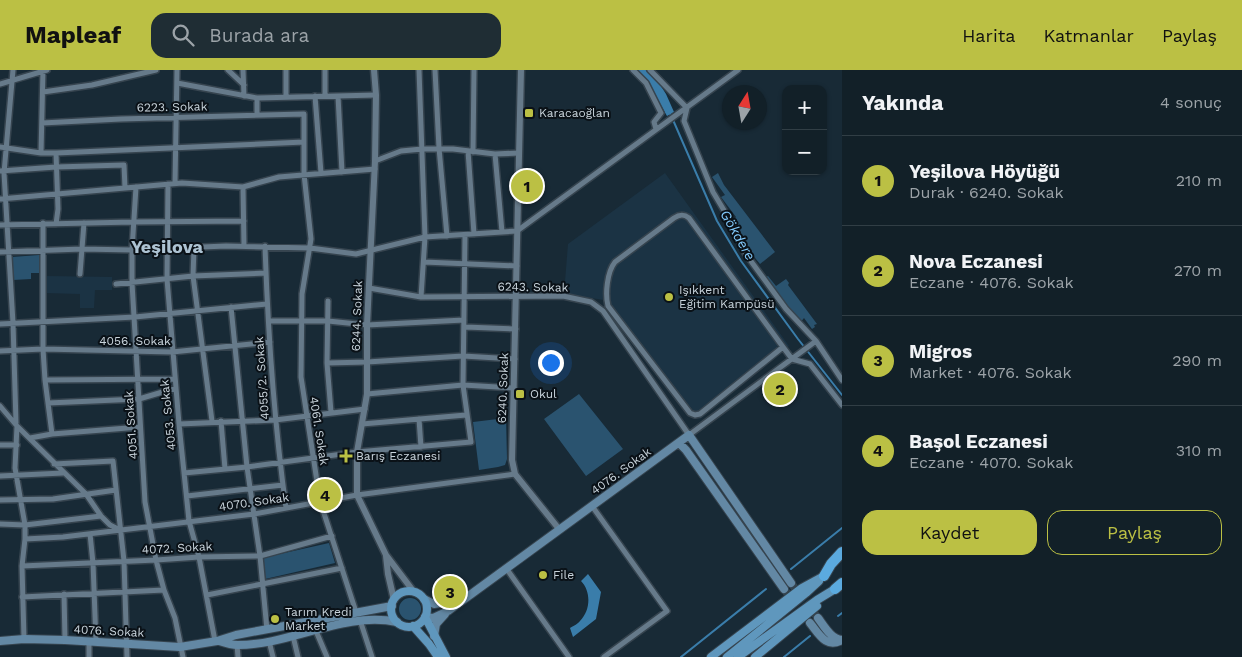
<!DOCTYPE html>
<html lang="tr">
<head>
<meta charset="utf-8">
<style>
  body { margin:0; font-family:"Work Sans",sans-serif; background:#1f2d34; color:#f1f3f6 }
  .controls { position:absolute; right:15px; top:15px; display:grid; overflow:hidden; border-radius:10px; box-shadow:0 1px 4px #0004 }
  .controls button { width:45px; height:45px; display:grid; place-items:center; padding:0; border:0; border-bottom:1px solid #313e45; background:#122028; color:#f1f3f6; font:25px sans-serif }
  .compass { position:absolute; left:722px; top:15px; width:45px; height:45px; border-radius:50%; background:#122028; box-shadow:0 1px 4px #0004; rotate:11deg }
  .you { position:absolute; left:550px; top:292px; width:18px; height:18px; margin:-12px; border:4px solid #fff; border-radius:50%; background:#1a73e8; box-shadow:0 0 0 8px #1a73e833 }
  .badge { display:grid; place-items:center; width:32px; height:32px; border-radius:50%; background:#bbc044; color:#111; font-size:16px; font-weight:700 }
  .pin { position:absolute; translate:-50% -50%; border:2px solid #fff; box-shadow:0 1px 5px #0006 }
  .list { margin:0; padding:0; list-style:none }
  h2 { display:flex; justify-content:space-between; align-items:center; height:65px; margin:0; padding:0 20px; font-size:21px }
  h2 small { font-size:16px; font-weight:400; color:#9ca3a8 }
  .list li { display:grid; grid-template-columns:32px 1fr auto; gap:15px; align-items:center; box-sizing:border-box; height:90px; padding:0 20px; border-top:1px solid #313e45 }
  .list b { display:block; font-size:19px; white-space:nowrap }
  .list p { margin:0; font-size:16px; white-space:nowrap; color:#9ca3a8 }
  .list em { font-size:16px; font-style:normal; color:#9ca3a8 }
  .actions { display:flex; gap:10px; padding:15px 20px }
  .actions a { flex:1; padding:11px 0; border:1px solid #bbc044; border-radius:15px; text-align:center; font-size:18px; color:#bbc044 }
  .actions .main { background:#bbc044; color:#111 }
  .icon { flex:none; width:28px; height:28px; fill:none; stroke:currentColor; stroke-width:2; stroke-linecap:round; stroke-linejoin:round }
  .map { position:relative; flex:none; width:842px; height:587px; overflow:hidden }
  header { display:flex; align-items:center; gap:30px; box-sizing:border-box; height:70px; padding:0 25px; background:#bbc044; color:#111 }
  header strong { font-size:24px }
  nav { display:flex; gap:28px; margin-inline-start:auto; font-size:18px }
  .search { width:350px; height:45px; background:#1f2d34; display:flex; align-items:center; gap:12px; box-sizing:border-box; padding:0 18px; border-radius:15px; color:#9ca3a8; font-size:19px }
  main { display:flex }
  aside { flex:1; background:#122028 }
  .map>svg:first-child { display:block }
  .built { fill:#1b3344 }
  .green { fill:#2a536f }
  .water { fill:#3a7daa }
  .lines { fill:none; stroke-linecap:round; stroke-linejoin:round }
  .stream { stroke:#3a7daa; stroke-width:2 }
  .secondary-tunnel { stroke:#33444f; stroke-width:8; stroke-dasharray:8 4; stroke-linecap:butt }
  .minor-casing { stroke:#36444f; stroke-width:8 }
  .tertiary-casing { stroke:#36444f; stroke-width:9 }
  .secondary-casing { stroke:#36444f; stroke-width:10 }
  .primary-casing { stroke:#36444f; stroke-width:10 }
  .motorway-casing { stroke:#36444f; stroke-width:12 }
  .minor { stroke:#667a8a; stroke-width:5 }
  .tertiary { stroke:#667a8a; stroke-width:6 }
  .secondary { stroke:#6388a4; stroke-width:8 }
  .primary { stroke:#5f97bd; stroke-width:8 }
  .motorway { stroke:#5baadf; stroke-width:10 }
  .poi-dot { fill:#bbc044; stroke:#0a1117; stroke-width:2 }
  .labels { text-anchor:middle; stroke-width:4; stroke-linejoin:round; paint-order:stroke }
  .street-label { font-size:12px; fill:#c9d4dc; stroke:#0a1117 }
  .poi-label { font-size:12px; fill:#c9d4dc; stroke:#0a1117; text-anchor:start }
  .water-label { font-size:14px; font-style:italic; fill:#81c8fa; stroke:#0a1117 }
  .district-label { font-size:18px; font-weight:bold; fill:#adc3d3; stroke:#0a1117 }
</style>
</head>
<body>
<header>
<strong>Mapleaf</strong>
<div class="search"><svg class="icon" aria-label="search" viewBox="0 0 24 24"><circle cx="10" cy="10" r="6"/><path d="M15 15l6 6"/></svg>Burada ara</div>
<nav><a>Harita</a><a>Katmanlar</a><a>Paylaş</a></nav>
</header>
<main>
<div class="map">
<svg width="842" height="587" viewBox="0 0 842 587">
  <rect width="100%" height="100%" fill="#182a36"/>
  <path class="built" d="M665,103L789,276L700,349L604,230L564,224L568,174Z
    M46,206L112,207V220H95L94,238H80V224L46,223Z"/>
  <path class="green" d="M718,103L724,115L775,182L760,194L743,173L733,151L736,147L721,127L725,125L712,107Z
    M39,185L40,203H31V209L13,210L12,187Z
    M768,206L776,216L786,209L789,213L788,215L817,254L814,255L815,257L812,259L804,248L800,253L766,207Z
    M579,324L623,379L586,406L544,349Z
    M506,348L507,389L505,395L498,397L479,400L473,352Z
    M329,473L335,493L265,509L262,488Z
    M399 539a11 11 0 1 1 22 0a11 11 0 1 1-22 0Z"/>
  <path class="water" d="M636,0H648L657,10L666,24L674,42L667,46L647,11Z
    M588,504L601,522L596,549L573,567L570,558C573,556 578,554 580,551C591,540 591,521 581,511Z"/>
  <g class="lines">
    <path class="stream" d="M670,43L717,151L741,191L798,269L842,325
      M791,499L842,458
      M838,546L842,543
      M681,587L766,519
      M784,587L810,566"/>
    <path class="secondary-tunnel" d="M791,513L818,548
      M784,519L810,553"/>
    <g class="minor-casing">
      <path id="minor" d="M13,0L4,103L13,253L16,353
        M228,0L244,15
        M243,0L244,26
        M286,0V27
        M419,0L425,167L421,227
        M435,0L439,78L447,166
        M633,0L646,13L661,43L654,52L656,59
        M650,0L687,38L684,51L713,122L731,152L745,183L786,239L816,271L842,310
        M177,13L257,28L376,25
        M0,14L47,0
        M43,22L92,15L156,0
        M315,26L321,103
        M325,26V0
        M338,26L342,102
        M257,45V28
        M42,53L121,49L304,44V104L311,169L302,224L301,307L320,431L356,542
        M0,77L41,83H56L304,72
        M468,81L474,164
        M473,82L474,0
        M41,83L43,0
        M56,83L58,139L56,154
        M495,84L502,162
        M375,91L401,81L422,79H453L495,84L519,83
        M0,101L56,97L124,95L125,118
        M175,113L177,0
        M168,114L167,209L179,354L189,451L199,487L215,571
        M136,117L132,180V213L145,432L156,490L164,520L175,548L183,587
        M243,117L244,176
        M0,129L182,113L243,117L279,107L375,99
        M43,153V279L45,310L52,364
        M0,155L133,152L244,151
        M265,176C268,264 274,351 286,438
        M194,178L193,206L212,351
        M0,182L82,179L132,180L226,176L310,178L356,184L425,167L517,161L738,0
        M424,192L517,196
        M80,204L84,153
        M116,214L193,206L266,203
        M369,218L421,227L563,226L591,232L603,241L689,365L816,271
        M328,231L327,293L331,342
        M231,237L247,397L260,486L267,560
        M269,251H328L367,255L464,250
        M0,254L135,247L267,234
        M465,257L516,259
        M783,277L700,344L695,345L690,343L608,236C605,224 607,202 615,192L674,148C680,144 684,144 689,148L783,277L792,289L810,294L842,335
        M0,281L43,279L172,282L270,272
        M327,293L367,292L463,286L515,289
        M45,310L175,309
        M367,324L463,315L514,318
        M48,333L139,329L176,318
        M0,336L17,356L86,424L101,446L110,455L120,460
        M419,349L421,377
        M221,351L225,399
        M179,354L275,350L365,339
        M362,354L466,345
        M17,356L15,398L25,455V469L22,496L24,569
        M30,368L52,364L140,357
        M0,375H17
        M54,394L113,391L124,491L127,587
        M184,403L247,397L357,382L471,372L463,315L465,165
        M0,406L63,403
        M187,426L283,415
        M0,430L53,429L116,420
        M592,436L667,541L604,587
        M0,454L25,455L101,446
        M90,464L93,493L96,572
        M25,469L63,467L254,444L357,425L515,404
        M22,496L156,490L199,487L260,486L332,466
        M506,498L569,587
        M64,524L65,570
        M207,525L342,498
        M22,527L164,520
        M360,550L372,587
        M316,561L327,587
        M293,566L298,587
        M269,571L273,587
        M237,575L238,587
        M89,587V572"/>
    </g>
    <g class="tertiary-casing">
      <path id="tertiary" d="M374,0L376,25L375,91L367,255V324L357,382V425L386,485L414,522
        M521,0L512,390L515,404L559,459
        M386,486L388,504L394,530"/>
    </g>
    <g class="secondary-casing">
      <path id="secondary" d="M679,373L686,380L784,519
        M424,529L434,534L460,530
        M425,547L433,548L448,541L689,365L791,513
        M818,548C824,556 831,569 842,570
        M810,553C819,564 826,579 842,570
        M434,566L436,554L445,544
        M0,571L24,569L65,570L180,577L217,571L236,565L392,536
        M219,571C225,573 231,575 238,575C291,575 344,541 397,552"/>
    </g>
    <g class="primary-casing">
      <path id="primary" d="M391 539a18 18 0 1 1 36 0a18 18 0 1 1-36 0Z
        M425,547L446,587
        M413,556L429,574L438,587
        M711,587L802,518L824,506
        M727,587L806,523L819,511
        M738,587L817,530L835,519
        M755,587L817,536"/>
    </g>
    <g class="motorway-casing">
      <path id="motorway" d="M824,506L831,494L842,482
        M835,519L842,513"/>
    </g>
    <use href="#minor" class="minor"/>
    <use href="#tertiary" class="tertiary"/>
    <use href="#secondary" class="secondary"/>
    <use href="#primary" class="primary"/>
    <use href="#motorway" class="motorway"/>
  </g>
  <g class="poi-dot">
    <rect x="524" y="38" width="10" height="10" rx="2.5"/>
    <circle cx="669" cy="227" r="5"/>
    <rect x="515" y="319" width="10" height="10" rx="2.5"/>
    <path d="M343.5 378.5h5v5h5v5h-5v5h-5v-5h-5v-5h5z"/>
    <circle cx="543" cy="505" r="5"/>
    <circle cx="275" cy="549" r="5"/>
  </g>
  <g class="labels">
    <g class="street-label">
      <text transform="translate(172 37) rotate(-1)" y="4">6223. Sokak</text>
      <text transform="translate(533 217) rotate(1)" y="4">6243. Sokak</text>
      <text transform="translate(357 246) rotate(-88)" y="4">6244. Sokak</text>
      <text x="135" y="275">4056. Sokak</text>
      <text transform="translate(262 308) rotate(-94)" y="4">4055/2. Sokak</text>
      <text transform="translate(503 318) rotate(-88)" y="4">6240. Sokak</text>
      <text transform="translate(168 345) rotate(-96)" y="4">4053. Sokak</text>
      <text transform="translate(131 355) rotate(-94)" y="4">4051. Sokak</text>
      <text transform="translate(319 361) rotate(81)" y="4">4061. Sokak</text>
      <text transform="translate(621 401) rotate(-36)" y="4">4076. Sokak</text>
      <text transform="translate(254 432) rotate(-8)" y="4">4070. Sokak</text>
      <text transform="translate(177 478) rotate(-3)" y="4">4072. Sokak</text>
      <text transform="translate(109 561) rotate(3)" y="4">4076. Sokak</text>
    </g>
    <g class="poi-label">
      <text x="539" y="47">Karacaoğlan</text>
      <text x="679" y="224">Işıkkent<tspan x="679" dy="14">Eğitim Kampüsü</tspan></text>
      <text x="530" y="328">Okul</text>
      <text x="356" y="390">Barış Eczanesi</text>
      <text x="553" y="509">File</text>
      <text x="285" y="546">Tarım Kredi<tspan x="285" dy="14">Market</tspan></text>
    </g>
    <g class="water-label">
      <text transform="translate(738 165) rotate(60)" y="5">Gökdere</text>
    </g>
    <g class="district-label">
      <text x="167" y="183">Yeşilova</text>
    </g>
  </g>
</svg>
<div class="controls">
<button>+</button>
<button>−</button>
</div>
<svg class="compass" viewBox="-18 -18 36 36"><path d="M0-13l5 13h-10z" fill="#e53935"/><path d="M0 13l5-13h-10z" fill="#9ca3a8"/></svg>
<div class="you"></div>
<div class="pin badge" style="left:527px;top:116px">1</div>
<div class="pin badge" style="left:780px;top:319px">2</div>
<div class="pin badge" style="left:450px;top:522px">3</div>
<div class="pin badge" style="left:325px;top:425px">4</div>
</div>
<aside>
<h2>Yakında<small>4 sonuç</small></h2>
<ul class="list">
<li><span class="badge">1</span><div><b>Yeşilova Höyüğü</b><p>Durak · 6240. Sokak</p></div><em>210 m</em></li>
<li><span class="badge">2</span><div><b>Nova Eczanesi</b><p>Eczane · 4076. Sokak</p></div><em>270 m</em></li>
<li><span class="badge">3</span><div><b>Migros</b><p>Market · 4076. Sokak</p></div><em>290 m</em></li>
<li><span class="badge">4</span><div><b>Başol Eczanesi</b><p>Eczane · 4070. Sokak</p></div><em>310 m</em></li>
</ul>
<div class="actions"><a class="main">Kaydet</a><a>Paylaş</a></div>
</aside>
</main>
</body>
</html>
